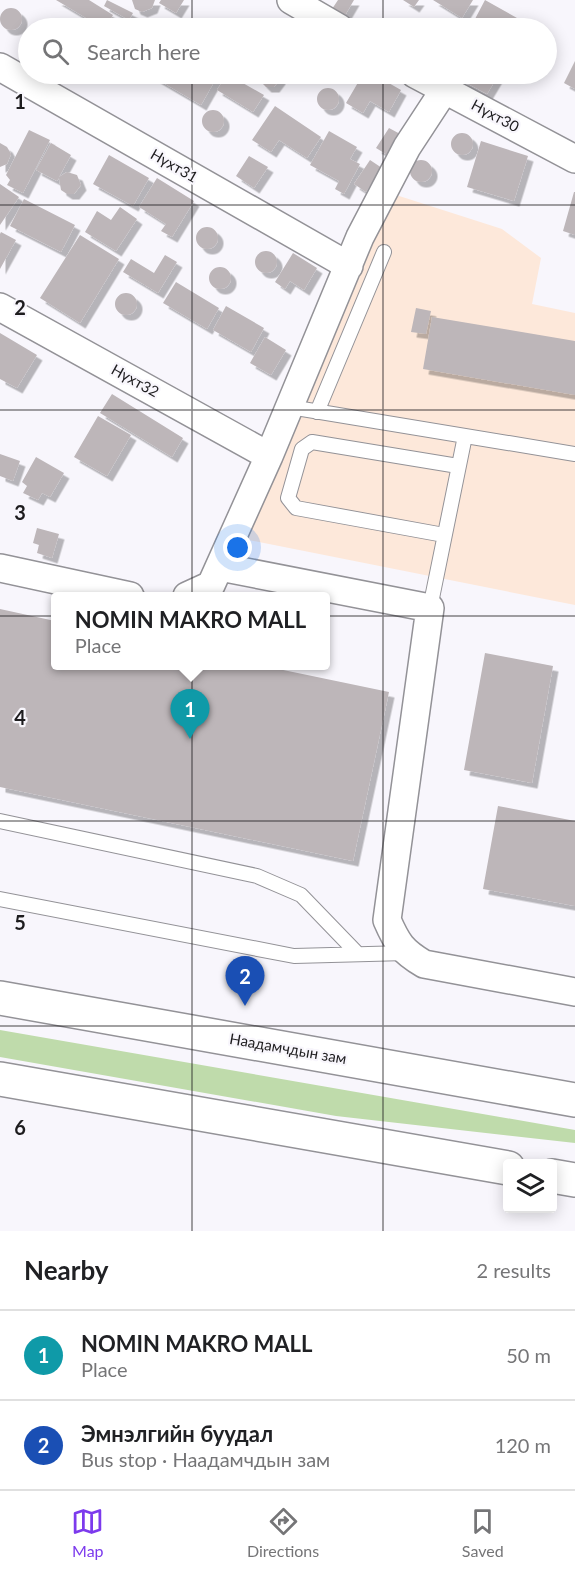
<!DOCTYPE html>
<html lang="en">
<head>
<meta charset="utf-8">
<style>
  body { margin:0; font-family:Lato,sans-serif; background:#f6f6f6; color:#202124 }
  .controls { position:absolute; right:18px; bottom:18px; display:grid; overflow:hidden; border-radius:6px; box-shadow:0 3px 15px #0003 }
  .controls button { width:54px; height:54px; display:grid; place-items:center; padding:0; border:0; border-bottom:2px solid #e0e0e0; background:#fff; color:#202124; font:30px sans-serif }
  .you { position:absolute; left:238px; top:548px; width:21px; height:21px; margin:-15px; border:4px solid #fff; border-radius:50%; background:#1a73e8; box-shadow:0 0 0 9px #1a73e833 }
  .badge { display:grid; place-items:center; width:39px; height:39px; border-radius:50%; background:#7c3aed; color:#fff; font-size:20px; font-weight:700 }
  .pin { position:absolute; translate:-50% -50px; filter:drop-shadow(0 2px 3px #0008) }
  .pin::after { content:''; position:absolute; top:32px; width:21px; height:18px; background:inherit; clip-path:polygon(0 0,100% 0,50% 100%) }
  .popup { position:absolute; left:51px; top:592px; width:279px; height:78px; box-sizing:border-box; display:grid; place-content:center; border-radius:6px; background:#fff; filter:drop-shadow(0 2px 4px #0005); font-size:20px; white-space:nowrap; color:#757577 }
  .popup b { font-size:22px; color:#202124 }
  .popup::after { content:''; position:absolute; left:50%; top:100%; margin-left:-12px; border:12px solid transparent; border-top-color:#fff }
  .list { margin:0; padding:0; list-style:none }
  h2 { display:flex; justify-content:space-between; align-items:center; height:78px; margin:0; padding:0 24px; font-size:26px }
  h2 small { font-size:20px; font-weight:400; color:#757577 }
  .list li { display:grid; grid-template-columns:39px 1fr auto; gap:18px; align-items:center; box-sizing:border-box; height:90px; padding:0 24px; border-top:2px solid #e0e0e0 }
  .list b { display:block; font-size:22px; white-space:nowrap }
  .list p { margin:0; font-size:20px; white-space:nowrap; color:#757577 }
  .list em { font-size:20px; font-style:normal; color:#757577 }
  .icon { flex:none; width:33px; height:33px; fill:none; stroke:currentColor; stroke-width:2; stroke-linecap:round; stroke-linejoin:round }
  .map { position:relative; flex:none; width:575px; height:1231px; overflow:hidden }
  .search { position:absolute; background:#fff; box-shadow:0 3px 15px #0003; left:18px; right:18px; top:18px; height:66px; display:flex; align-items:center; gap:15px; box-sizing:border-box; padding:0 21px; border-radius:33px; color:#757577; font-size:22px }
  .sheet { height:258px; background:#fff }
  nav { display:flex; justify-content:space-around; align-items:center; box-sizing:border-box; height:84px; border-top:2px solid #e0e0e0; background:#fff; font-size:16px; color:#757577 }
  nav a { display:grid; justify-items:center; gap:3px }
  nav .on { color:#7c3aed }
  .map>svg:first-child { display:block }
  .medical { fill:#fde8da }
  .green { fill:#bfdbab }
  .building { fill:#bdb6b9; filter:url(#shadow) }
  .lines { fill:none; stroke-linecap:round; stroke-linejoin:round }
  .service-casing { stroke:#939297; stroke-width:16 }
  .minor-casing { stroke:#939297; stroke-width:30 }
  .trunk-casing { stroke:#939297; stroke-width:36 }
  .service { stroke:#fff; stroke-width:14 }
  .minor { stroke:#fff; stroke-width:27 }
  .trunk { stroke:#fff; stroke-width:33 }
  .grid { fill:none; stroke:#1d1c1e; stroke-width:1.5; stroke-opacity:0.55 }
  .labels { text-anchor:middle; stroke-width:4.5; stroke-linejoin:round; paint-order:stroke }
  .street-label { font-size:15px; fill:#1d1c1e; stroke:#f8f6fc }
  .grid-label { font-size:20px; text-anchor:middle; font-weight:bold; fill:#1d1c1e; stroke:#f8f6fc; stroke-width:4.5; stroke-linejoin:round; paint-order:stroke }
</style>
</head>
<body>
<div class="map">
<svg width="575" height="1231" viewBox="0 0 575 1231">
  <defs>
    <filter id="shadow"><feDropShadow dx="5.5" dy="5.5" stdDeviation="0" flood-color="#0004"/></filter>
  </defs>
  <rect width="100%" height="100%" fill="#f8f6fc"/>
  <path class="medical" d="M393,194L502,229L541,258L532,304L575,313V605L244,539L360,255Z"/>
  <path class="green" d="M0,1030L575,1130V1143L336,1116L0,1057Z"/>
  <path class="building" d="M56,0H89L113,15L105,28H103Z
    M107,0L133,13L129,20L104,6Z
    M132,0H155L152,8L142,12L135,9Z
    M161,0H184L176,13L159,3Z
    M338,0H354L344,17L332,9Z
    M403,0H419L414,7Z
    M433,0H473L462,18Z
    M485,0L517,18L511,28H492L475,19Z
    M0 19a11 11 0 1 1 22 0a11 11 0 1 1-22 0Z
    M575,61V89L564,83Z
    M158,74H217L218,75L201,105L155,78Z
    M227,74L264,95L253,112L217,90Z
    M259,74H280V79L274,87H266L261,82Z
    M363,74H373L401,90L389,112L370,101L363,113L346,103Z
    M465,74H499L487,94L461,80Z
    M317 99a11 11 0 1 1 22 0a11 11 0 1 1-22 0Z
    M275,106L321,137L307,158L279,140L271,152L252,140Z
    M202 121a11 11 0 1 1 22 0a11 11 0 1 1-22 0Z
    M389,128L402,135L389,156L376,148Z
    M29,130L50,140L23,193L7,185L10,180L6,175Z
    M329,131L357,147L350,159L360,164L344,194L335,189L339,181L310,165Z
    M451 144a11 11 0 1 1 22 0a11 11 0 1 1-22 0Z
    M481,141L528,156L514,201L467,187Z
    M0,143L7,147L11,154L7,164L0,167Z
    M51,143L71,155L59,177L67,172L77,175L81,185L74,194H67L61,190L59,178L57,181L36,170Z
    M109,155L149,178L133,206L93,184Z
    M249,156L268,167L254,188L236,176Z
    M410 171a11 11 0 1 1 22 0a11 11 0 1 1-22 0Z
    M370,160L382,168L366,192L354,184Z
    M157,178L194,201L172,237L161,231L166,224L139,207Z
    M0,184L19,197L0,225Z
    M574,192H575V235L563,231Z
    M24,199L75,225L61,252L10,226Z
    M120,207L137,219L116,251L85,232L97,211L111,220Z
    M196 238a11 11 0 1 1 22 0a11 11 0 1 1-22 0Z
    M1,232L16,240L0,269V234Z
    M80,235L119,259L80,323L40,298Z
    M255 262a11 11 0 1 1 22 0a11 11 0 1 1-22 0Z
    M293,253L317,268L304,290L290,281L285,289L275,282Z
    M165,255L177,262L158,293L123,272L131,259L154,273Z
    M209 278a11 11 0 1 1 22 0a11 11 0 1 1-22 0Z
    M176,282L219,308L207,329L163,303Z
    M115 304a11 11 0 1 1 22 0a11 11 0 1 1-22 0Z
    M226,306L264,328L251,352L213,330Z
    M416,308L431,311L426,334L411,332Z
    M432,317L575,341V395L423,369Z
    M0,333L37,355L17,388L0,379Z
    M265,337L286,350L271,375L250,363Z
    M112,394L183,438L172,457L100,413Z
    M98,416L131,435L107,476L74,457Z
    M0,454L20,461L13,481L0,476Z
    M36,457L64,473L50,497L42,493L38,500L23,493L27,486L22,482Z
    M37,528L59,534L52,558L37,553L39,545L33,543Z
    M0,609L55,621V666H264L389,692L353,861L0,787Z
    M485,653L553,666L532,783L464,770Z
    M498,806L575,821V906L483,889Z"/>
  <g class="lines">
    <g class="service-casing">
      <path id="service" d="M290,407L575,454
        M317,412L384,252
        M444,535L296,508L288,498L302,449L312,442L458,466
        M430,608L465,436
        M0,821L257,876L301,895L358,954
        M0,899L294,956L406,953"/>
    </g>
    <g class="minor-casing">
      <path id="minor" d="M291,0L339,28
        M0,67L349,266
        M415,74L575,159
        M0,307L269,456
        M220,567L430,608L387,920C397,943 402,951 424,964L575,992
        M0,568L130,596
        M187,596L211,585L269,456L360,237L407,147L445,89"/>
    </g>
    <g class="trunk-casing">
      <path id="trunk" d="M0,998L575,1100
        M0,1079L508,1168
        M552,1176L575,1180"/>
    </g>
    <use href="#service" class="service"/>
    <use href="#minor" class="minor"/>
    <use href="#trunk" class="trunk"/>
  </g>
  <path class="grid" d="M192,0V28M383,0V28M192,74V1231M383,74V1231M0,205H575M0,410H575M0,616H575M0,821H575M0,1026H575"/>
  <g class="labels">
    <g class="street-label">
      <text transform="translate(495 116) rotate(28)" y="5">Нүхт30</text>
      <text transform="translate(174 166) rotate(30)" y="5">Нүхт31</text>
      <text transform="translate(135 381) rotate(29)" y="5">Нүхт32</text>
      <text transform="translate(288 1049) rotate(10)" y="5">Наадамчдын зам</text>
    </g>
  </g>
  <g class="grid-label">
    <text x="20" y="109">1</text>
    <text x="20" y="315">2</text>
    <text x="20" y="520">3</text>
    <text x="20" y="725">4</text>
    <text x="20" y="930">5</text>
    <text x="20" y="1135">6</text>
  </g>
</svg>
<div class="controls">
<button><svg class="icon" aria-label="layers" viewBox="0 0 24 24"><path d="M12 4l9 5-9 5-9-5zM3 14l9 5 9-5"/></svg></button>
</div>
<div class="you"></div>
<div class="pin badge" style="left:190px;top:739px;background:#0f9aa8">1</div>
<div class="popup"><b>NOMIN MAKRO MALL</b>Place</div>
<div class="pin badge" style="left:245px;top:1006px;background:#1a4fb4">2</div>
<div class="search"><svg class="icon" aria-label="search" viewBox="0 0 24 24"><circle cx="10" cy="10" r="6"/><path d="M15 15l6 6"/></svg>Search here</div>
</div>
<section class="sheet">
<h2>Nearby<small>2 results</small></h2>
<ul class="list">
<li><span class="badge" style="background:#0f9aa8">1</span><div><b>NOMIN MAKRO MALL</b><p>Place</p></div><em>50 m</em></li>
<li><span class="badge" style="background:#1a4fb4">2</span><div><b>Эмнэлгийн буудал</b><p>Bus stop · Наадамчдын зам</p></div><em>120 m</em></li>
</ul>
</section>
<nav>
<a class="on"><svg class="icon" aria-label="map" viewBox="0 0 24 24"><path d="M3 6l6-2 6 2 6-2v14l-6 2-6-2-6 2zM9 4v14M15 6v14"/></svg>Map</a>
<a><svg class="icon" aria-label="directions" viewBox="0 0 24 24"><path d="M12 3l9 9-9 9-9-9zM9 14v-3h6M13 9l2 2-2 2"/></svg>Directions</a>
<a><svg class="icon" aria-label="saved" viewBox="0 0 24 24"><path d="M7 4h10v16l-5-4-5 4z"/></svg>Saved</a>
</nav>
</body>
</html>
